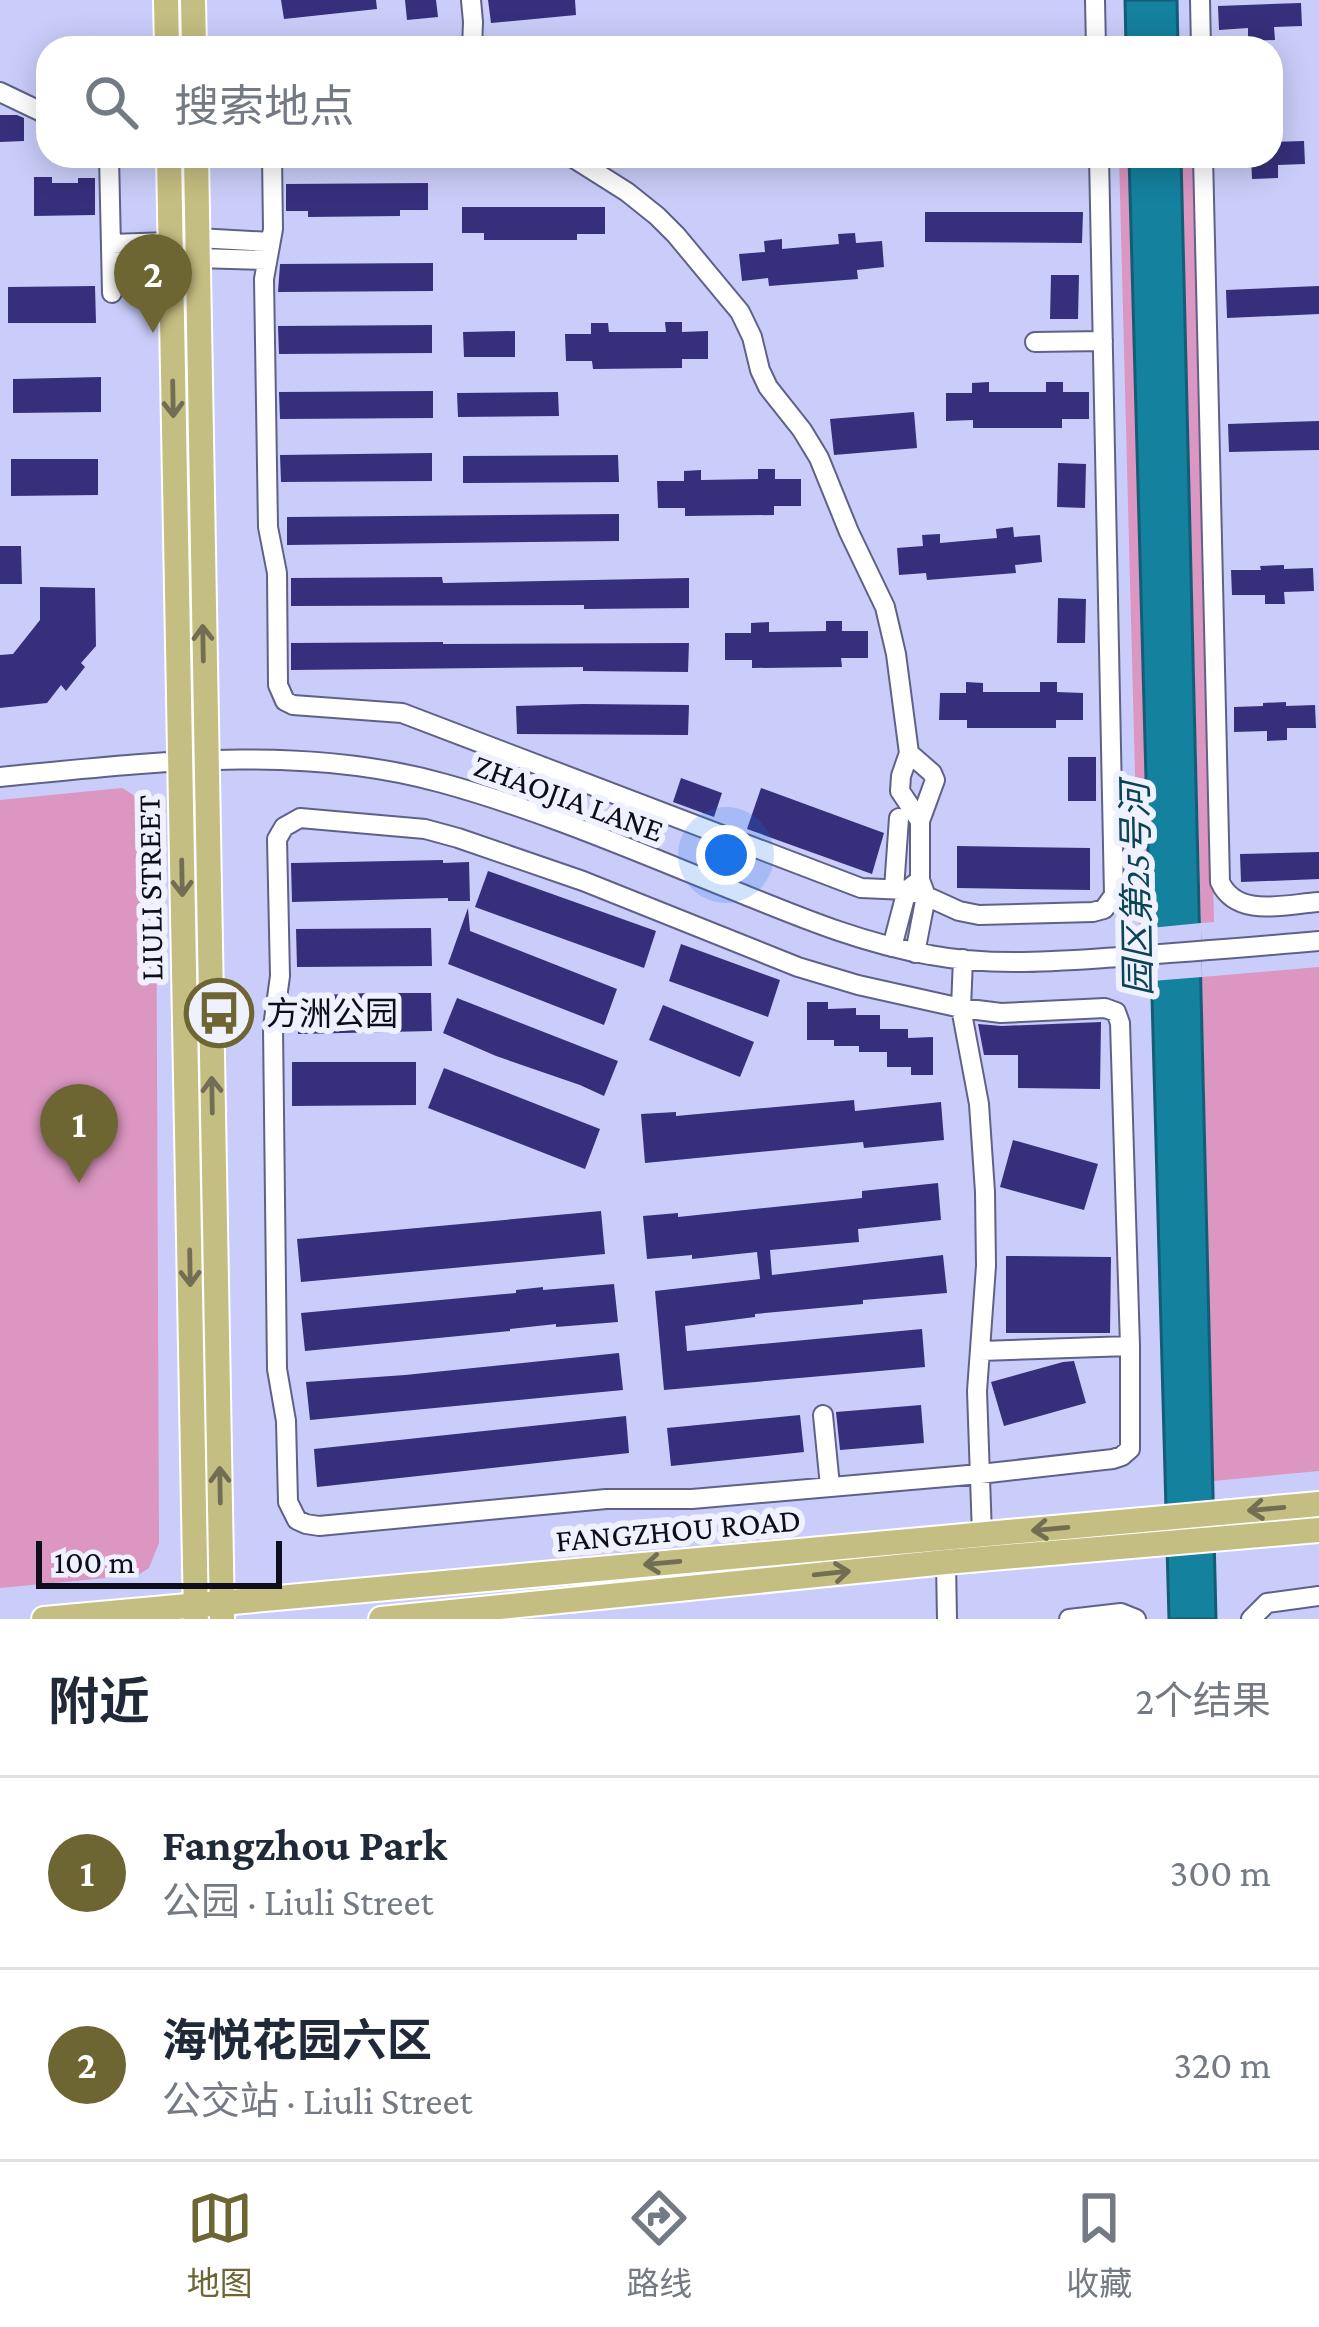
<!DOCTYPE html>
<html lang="zh">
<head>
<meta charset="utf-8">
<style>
  body { margin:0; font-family:"Crimson Pro","Noto Sans SC",serif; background:#f6f6f7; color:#1f2937 }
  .scale { position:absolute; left:36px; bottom:30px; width:246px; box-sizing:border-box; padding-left:12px; border:6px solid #0d0d1c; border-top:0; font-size:33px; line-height:42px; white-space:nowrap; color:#0d0d1c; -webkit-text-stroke:9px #eff1fe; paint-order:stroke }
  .you { position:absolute; left:726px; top:855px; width:42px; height:42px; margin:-30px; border:9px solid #fff; border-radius:50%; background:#1a73e8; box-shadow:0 0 0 18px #1a73e833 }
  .badge { display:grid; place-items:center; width:78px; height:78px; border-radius:50%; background:#6d6633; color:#fff; font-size:39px; font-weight:700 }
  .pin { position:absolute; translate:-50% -99px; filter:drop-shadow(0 3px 6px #0008) }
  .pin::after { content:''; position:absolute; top:63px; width:42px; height:36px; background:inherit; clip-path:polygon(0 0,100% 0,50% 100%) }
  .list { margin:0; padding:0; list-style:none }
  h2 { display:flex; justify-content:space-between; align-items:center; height:156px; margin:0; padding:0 48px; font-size:51px }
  h2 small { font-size:39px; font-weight:400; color:#747a83 }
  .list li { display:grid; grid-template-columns:78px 1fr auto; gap:36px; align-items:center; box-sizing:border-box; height:192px; padding:0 48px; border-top:3px solid #e0e1e3 }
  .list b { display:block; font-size:45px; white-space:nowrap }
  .list p { margin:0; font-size:39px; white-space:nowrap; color:#747a83 }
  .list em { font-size:39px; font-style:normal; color:#747a83 }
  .icon { flex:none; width:66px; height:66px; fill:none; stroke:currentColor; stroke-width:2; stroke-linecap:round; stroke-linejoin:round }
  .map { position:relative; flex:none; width:1319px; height:1619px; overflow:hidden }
  .search { position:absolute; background:#fff; box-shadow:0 6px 30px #0003; left:36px; right:36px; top:36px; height:132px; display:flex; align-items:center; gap:30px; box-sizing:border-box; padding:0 42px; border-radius:36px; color:#747a83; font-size:45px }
  .sheet { height:540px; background:#fff }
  nav { display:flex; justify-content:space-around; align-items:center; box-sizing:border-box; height:168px; border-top:3px solid #e0e1e3; background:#fff; font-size:33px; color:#747a83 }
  nav a { display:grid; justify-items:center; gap:6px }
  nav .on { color:#6d6633 }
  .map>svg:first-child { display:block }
  .green { fill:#db96c1 }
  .water { fill:#14819e; stroke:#125e77; stroke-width:3 }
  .pier { fill:#cacdf9 }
  .building { fill:#362f7b }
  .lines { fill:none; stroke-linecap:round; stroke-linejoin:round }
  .minor-casing { stroke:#5f6188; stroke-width:22 }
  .major-casing { stroke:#fff; stroke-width:28 }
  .minor { stroke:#fff; stroke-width:18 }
  .major { stroke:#c5be82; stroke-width:24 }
  .oneway { stroke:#726e54 }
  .labels { text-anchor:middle; stroke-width:12; stroke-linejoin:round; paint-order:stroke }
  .street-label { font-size:33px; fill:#0d0d1c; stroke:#eff1fe }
  .poi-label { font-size:33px; fill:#0d0d1c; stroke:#eff1fe; text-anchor:start }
  .water-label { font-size:36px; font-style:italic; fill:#0b4455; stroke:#eff1fe }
</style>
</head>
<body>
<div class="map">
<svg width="1319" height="1619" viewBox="0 0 1319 1619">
  <rect width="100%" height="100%" fill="#cacdf9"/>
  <path class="green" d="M1119,156H1129L1150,928L1139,929Z
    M1181,156H1196L1214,922L1201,923Z
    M122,788C139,797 147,807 156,823L159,1543L149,1568L138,1575L0,1588V800Z
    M1319,967V1471L1213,1481L1202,977Z"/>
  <path class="water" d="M1125,0H1177L1178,48H1126Z
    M1129,156H1181L1216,1619H1169Z"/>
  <path class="pier" d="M1201,923L1202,977L1152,981L1150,928Z"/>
  <path class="building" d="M281,0H376L377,9L284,19Z
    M405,0H436L438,17L407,20Z
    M488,0H575L576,15L491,23Z
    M1301,3L1302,26L1274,27L1275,40L1248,41V28L1219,30L1218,6Z
    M0,115H17L24,118V141L0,142Z
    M1304,141L1305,164L1278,165V178L1252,179L1251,156H1271V142Z
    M34,177H52V183H78V178H95V215L34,216Z
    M428,183V210H400V216L308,217V211H286V184Z
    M462,207H605V234H577V240H484V233H462Z
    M925,212H1083L1082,243L925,242Z
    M855,233L856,243L882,241L884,267L857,270L858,279L769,286L768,278L742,281L739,254L765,252L764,241L782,239V249L839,244L838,234Z
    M433,263V291L278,292L280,264Z
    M1051,275H1079L1078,319H1050Z
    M95,286L96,323H8V287Z
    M1319,286V314L1227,318L1226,290Z
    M665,322H682V332L708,331V359H682V368L593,369L592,361H566L565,334H591V323H608L609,332H666Z
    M432,325V353L279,354L278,326Z
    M515,331V357H464L463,332Z
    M101,377V412L13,413V379Z
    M989,382V392H1046V382H1063V392H1089V419H1062V428H973V420L946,421V393H972V383Z
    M433,391V418L280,419L279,392Z
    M558,392L559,416L458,417L457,393Z
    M914,412L917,448L834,455L830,419Z
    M1319,421V450L1229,452L1228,424Z
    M432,453V481L281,482L280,455Z
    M618,455L619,482L463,483V456Z
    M11,459H98V495L11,496Z
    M1058,463L1086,464L1085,508L1057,507Z
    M758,469H775V479H801V506H774V515L685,516V508H658L657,481H684V471L701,470V480L758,479Z
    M619,514V541L287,545V517Z
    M1013,527L1014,537L1040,535L1042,562L1015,565L1016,573L927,580L926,573L899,575L897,548L923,546L922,535L940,534V543L997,538L996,529Z
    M0,546H21L22,584H0Z
    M1284,565V569L1313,568L1314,591L1284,592L1285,604H1265V595H1232L1231,570H1261L1260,566Z
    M442,577L443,583L689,578V608L584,609V605L291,606V578Z
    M40,587L95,588L96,646L81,663L85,667L66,691L61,685L47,703L0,708V655L13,654L40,620Z
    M1058,598L1086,599L1085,643H1057Z
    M826,621H842V631H868V658H841L842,667L752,668V660H725V633H751V623L769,622V632L826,631Z
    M443,642V644L689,643L688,672L583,671V667L291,670V643Z
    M966,682L983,683V692H1040V682H1057V692L1083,693V720H1056V728H967V720H939L940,693H966Z
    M1286,702V706L1315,705L1316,728H1287V740L1267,741V731L1234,732V707L1263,706V703Z
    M583,704L689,705L688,735L517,734L516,706Z
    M1068,757H1096V801H1068Z
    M681,778L722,793L714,817L673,802Z
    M761,788L884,833L872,874L747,829Z
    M957,846L1090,848V890L957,888Z
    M1319,852V879L1241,882L1240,854Z
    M443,860V863L469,862L470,901H448V898L292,902L291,863Z
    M488,871L656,931L644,968L475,907Z
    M468,908L470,931L617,989L604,1025L448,964Z
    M431,928L432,966L297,967L296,929Z
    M681,944L780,980L768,1017L669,981Z
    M369,993H431L432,1031L298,1034V996Z
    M457,998L618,1061L604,1096L580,1085L496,1056L443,1033Z
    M807,1002H828V1009L856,1008V1015H880V1029H908V1038L933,1037V1075H911V1067H887V1052H859V1046H834V1040H807Z
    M663,1005L754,1042L740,1077L649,1040Z
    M1101,1022L1100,1089L1018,1088V1055H984L978,1024L1002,1026Z
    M292,1062H416V1105L292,1106Z
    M444,1068L600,1129L585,1169L428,1108Z
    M854,1100L855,1111L941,1102L944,1140L864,1148L863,1142L645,1163L641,1114L676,1112V1116Z
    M1013,1140L1098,1164L1084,1210L1000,1187Z
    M938,1183L941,1220L858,1229L859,1242L770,1250L772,1275L943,1255L947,1293L863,1300V1304L755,1314V1317L685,1326L687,1351L922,1329L925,1367L664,1390L655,1291L760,1279L757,1252L692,1259V1255L647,1259L643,1216L678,1213V1217L862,1198V1191Z
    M601,1211L605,1254L301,1282L297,1239Z
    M1006,1256L1111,1257L1110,1333H1006Z
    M614,1284L618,1322L556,1327V1324L510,1329V1331L305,1351L301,1313L516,1293V1290L543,1287V1290Z
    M619,1353L623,1390L310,1420L306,1382L405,1375Z
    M1074,1361L1086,1403L1004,1426L991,1382L1063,1362Z
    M921,1405L924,1443L840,1450L836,1412Z
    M800,1415L804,1452L671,1466L667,1428Z
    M626,1416L629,1453L317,1487L314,1449Z"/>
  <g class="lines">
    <g class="minor-casing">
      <path id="minor" d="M471,0L473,22L472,48
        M1095,0L1096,48
        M1200,0L1201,48
        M0,92L48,115
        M109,156L112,293
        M272,156L273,229L264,279L268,527L277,573L278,685L285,701L293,705L402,713L861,888L907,890L926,896L959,911L979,915L1093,912L1104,909L1114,895L1099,156
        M570,156L627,192L657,216L676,235L740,312L752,337L760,370L768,387L802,430L819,458L849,532L885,607L896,654L909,753L901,776L900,791L920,821
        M1203,156L1220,882C1237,919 1286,904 1319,902
        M197,238L270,242
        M111,244L170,242
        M197,258L267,260
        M1035,342L1103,341
        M909,753L932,773L935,780L920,821V880L926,896L915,953
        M0,777C145,763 299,743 442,783C544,811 642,854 740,893C802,918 864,944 930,955C993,967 1057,961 1120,957C1186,952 1253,947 1319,941
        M300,818L425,829L458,838L583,881L798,967L858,985L961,1008L1001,1013L1105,1008L1116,1012L1120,1023L1130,1346V1449L1122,1456L1113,1459L980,1474L692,1499H606L319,1526L306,1524L297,1520L288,1502L286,1421L277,1369L273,1027L280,976L277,839L284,827Z
        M894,889L899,818
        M892,947L907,890L916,883
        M963,959L961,1008L979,1104L985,1192L986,1266L977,1391L982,1535
        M981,1351L1130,1346
        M823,1415L830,1486
        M946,1562L947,1619
        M1069,1619L1121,1613L1136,1619
        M1251,1619L1267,1603L1319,1596"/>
    </g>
    <g class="major-casing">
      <path id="major" d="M166,0L167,48
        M193,0L194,48
        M169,156L196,1619
        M196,156L222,1619
        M44,1619L1319,1504
        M381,1619L946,1562L1319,1530"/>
    </g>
    <use href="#minor" class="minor"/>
    <use href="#major" class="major"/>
  </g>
  <defs><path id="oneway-shaft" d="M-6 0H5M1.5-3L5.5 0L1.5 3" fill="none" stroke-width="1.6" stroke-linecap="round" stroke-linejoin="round" transform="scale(3)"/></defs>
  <g class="oneway">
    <use href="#oneway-shaft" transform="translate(173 399) rotate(89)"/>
    <use href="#oneway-shaft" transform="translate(203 643) rotate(-91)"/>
    <use href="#oneway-shaft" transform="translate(182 878) rotate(89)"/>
    <use href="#oneway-shaft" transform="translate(212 1095) rotate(-91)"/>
    <use href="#oneway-shaft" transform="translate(190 1268) rotate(89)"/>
    <use href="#oneway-shaft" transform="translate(220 1485) rotate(-91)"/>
    <use href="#oneway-shaft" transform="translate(1266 1509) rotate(175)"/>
    <use href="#oneway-shaft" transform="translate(1050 1529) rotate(175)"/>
    <use href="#oneway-shaft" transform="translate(662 1563) rotate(175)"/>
    <use href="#oneway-shaft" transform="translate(832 1573) rotate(-6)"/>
  </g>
  <defs>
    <g id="bus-ring" transform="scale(3.45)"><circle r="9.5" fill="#eff1fe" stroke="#6d6633" stroke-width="1.5"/><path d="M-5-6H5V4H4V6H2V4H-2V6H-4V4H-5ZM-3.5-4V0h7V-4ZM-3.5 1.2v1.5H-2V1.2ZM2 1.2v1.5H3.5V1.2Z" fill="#6d6633"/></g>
  </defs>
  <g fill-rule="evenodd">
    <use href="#bus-ring" x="219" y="1013"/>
  </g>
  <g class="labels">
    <g class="street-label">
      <text transform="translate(569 797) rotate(20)" y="12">ZHAOJIA LANE</text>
      <text transform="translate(149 888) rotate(-91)" y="12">LIULI STREET</text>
      <text transform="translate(678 1529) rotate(-5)" y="12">FANGZHOU ROAD</text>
    </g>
    <g class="poi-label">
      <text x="266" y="1025">方洲公园</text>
    </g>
    <g class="water-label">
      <text transform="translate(1136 889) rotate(-91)" y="13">园区第25号河</text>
    </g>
  </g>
</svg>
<div class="scale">100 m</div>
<div class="you"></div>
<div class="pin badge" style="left:79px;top:1183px">1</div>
<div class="pin badge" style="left:153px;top:333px">2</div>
<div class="search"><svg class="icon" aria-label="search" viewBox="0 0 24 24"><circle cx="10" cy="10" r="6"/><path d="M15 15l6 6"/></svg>搜索地点</div>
</div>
<section class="sheet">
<h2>附近<small>2个结果</small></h2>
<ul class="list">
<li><span class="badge">1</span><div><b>Fangzhou Park</b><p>公园 · Liuli Street</p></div><em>300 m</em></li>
<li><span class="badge">2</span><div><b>海悦花园六区</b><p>公交站 · Liuli Street</p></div><em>320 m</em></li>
</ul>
</section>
<nav>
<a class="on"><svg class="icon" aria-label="map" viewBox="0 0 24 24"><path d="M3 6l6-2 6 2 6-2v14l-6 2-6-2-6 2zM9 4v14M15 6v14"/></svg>地图</a>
<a><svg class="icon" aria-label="directions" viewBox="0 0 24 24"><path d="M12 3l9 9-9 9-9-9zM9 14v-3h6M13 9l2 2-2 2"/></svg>路线</a>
<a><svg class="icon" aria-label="saved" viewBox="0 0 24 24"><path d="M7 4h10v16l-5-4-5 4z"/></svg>收藏</a>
</nav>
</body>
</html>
